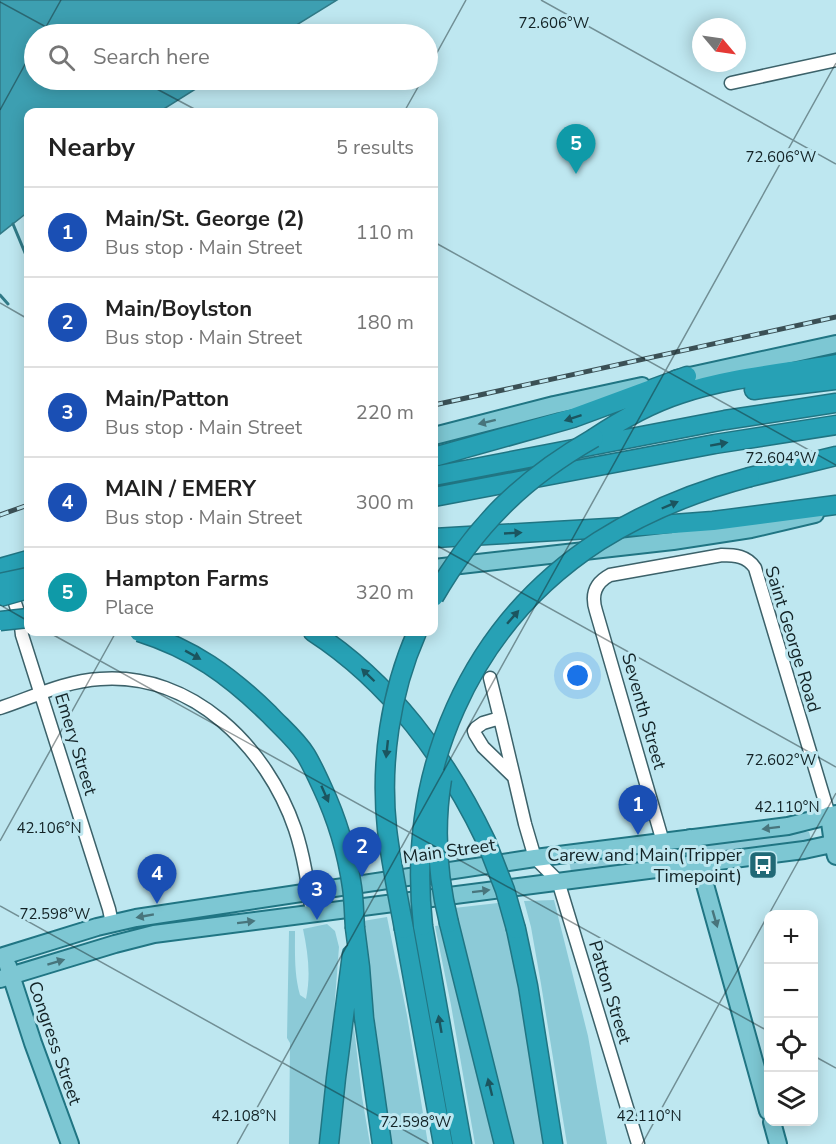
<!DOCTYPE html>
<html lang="en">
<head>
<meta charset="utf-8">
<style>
  body { margin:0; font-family:"Nunito Sans",sans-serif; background:#f6f6f6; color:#222 }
  .controls { position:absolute; right:18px; bottom:18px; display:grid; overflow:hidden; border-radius:12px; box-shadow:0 3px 15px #0003 }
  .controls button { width:54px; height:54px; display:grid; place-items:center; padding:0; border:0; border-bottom:2px solid #e0e0e0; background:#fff; color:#222; font:30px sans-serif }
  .compass { position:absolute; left:692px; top:18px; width:54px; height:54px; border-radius:50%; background:#fff; box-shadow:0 3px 15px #0003; rotate:119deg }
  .you { position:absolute; left:578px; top:676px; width:21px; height:21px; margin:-15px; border:4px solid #fff; border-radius:50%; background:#1a73e8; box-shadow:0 0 0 9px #1a73e833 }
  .badge { display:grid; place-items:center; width:39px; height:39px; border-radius:50%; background:#ea580c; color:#fff; font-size:20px; font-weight:700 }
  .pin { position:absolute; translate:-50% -50px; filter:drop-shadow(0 2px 3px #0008) }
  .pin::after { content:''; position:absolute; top:32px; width:21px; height:18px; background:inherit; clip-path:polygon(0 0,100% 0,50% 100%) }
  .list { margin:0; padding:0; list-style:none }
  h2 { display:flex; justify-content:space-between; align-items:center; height:78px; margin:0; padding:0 24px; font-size:26px }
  h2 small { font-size:20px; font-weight:400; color:#767676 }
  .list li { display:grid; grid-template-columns:39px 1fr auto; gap:18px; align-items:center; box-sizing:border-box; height:90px; padding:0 24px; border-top:2px solid #e0e0e0 }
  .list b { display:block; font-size:22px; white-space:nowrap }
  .list p { margin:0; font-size:20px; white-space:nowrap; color:#767676 }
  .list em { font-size:20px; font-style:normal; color:#767676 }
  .icon { flex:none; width:33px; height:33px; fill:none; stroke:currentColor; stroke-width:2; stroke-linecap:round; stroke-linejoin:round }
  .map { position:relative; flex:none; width:836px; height:1144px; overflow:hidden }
  .search { position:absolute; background:#fff; box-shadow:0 3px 15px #0003; left:24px; top:24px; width:414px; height:66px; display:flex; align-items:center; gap:15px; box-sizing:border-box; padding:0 21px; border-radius:33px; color:#767676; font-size:22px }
  .panel { position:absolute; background:#fff; box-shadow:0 3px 15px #0003; left:24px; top:108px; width:414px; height:528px; border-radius:12px }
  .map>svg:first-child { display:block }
  .green { fill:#8ccad7 }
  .water { fill:#3d9fb1; stroke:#307a87; stroke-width:1.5 }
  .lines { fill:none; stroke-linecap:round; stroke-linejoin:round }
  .stream { stroke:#307a87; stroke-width:3 }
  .minor-casing { stroke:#3c626a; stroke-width:15 }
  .major-casing { stroke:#207583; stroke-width:20 }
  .highway-casing { stroke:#207583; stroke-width:21 }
  .minor { stroke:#fff; stroke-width:12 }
  .major { stroke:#7dc7d3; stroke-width:16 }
  .highway { stroke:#27a1b5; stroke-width:18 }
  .rail-casing { stroke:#3b5055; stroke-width:5 }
  .rail { stroke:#bee7f0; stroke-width:3; stroke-dasharray:9; stroke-linecap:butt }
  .highway-bridge-casing { stroke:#207583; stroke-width:21; stroke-linecap:butt }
  .highway-bridge { stroke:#27a1b5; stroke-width:18 }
  .oneway { fill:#1b555f }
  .oneway2 { fill:#48757c }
  .ticks { fill:none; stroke:#132326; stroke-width:1.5; stroke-opacity:0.45 }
  .labels { text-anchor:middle; stroke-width:6; stroke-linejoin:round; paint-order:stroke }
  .street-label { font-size:18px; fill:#132326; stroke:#bee7f0 }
  .poi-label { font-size:18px; fill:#132326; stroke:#bee7f0; text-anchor:end }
  .ticks-label { font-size:15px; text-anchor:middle; fill:#132326; stroke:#bee7f0; stroke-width:6; stroke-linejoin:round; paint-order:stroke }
</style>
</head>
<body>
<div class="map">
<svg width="836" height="1144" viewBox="0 0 836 1144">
  <rect width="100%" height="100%" fill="#bee7f0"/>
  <path class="green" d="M799,832H809L811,839L796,844L705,856L700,845Z
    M676,846L682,848L684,852L681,857L677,859L571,872L569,860Z
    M554,900L588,1036L607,1144H567L541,984L531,927L524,901Z
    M498,903L509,933L544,1144H510L454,908Z
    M387,917L407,1015L428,1144H391L387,1126L363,921Z
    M327,924L335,931L339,947L324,1144H289L290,1043L287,1038L289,931H295C295,953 294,974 300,995L306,999C311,975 308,953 303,929Z
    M443,925L486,1098L484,1101L495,1144H475L451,1005L435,926Z
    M352,1010L362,1097L370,1144H337Z"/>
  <path class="water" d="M0,0H337L282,34H34V80H210L159,112H28V212L0,234Z"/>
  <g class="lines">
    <path class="stream" d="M13,224L28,260
      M0,295L8,304"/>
    <g class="minor-casing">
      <path id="minor" d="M731,83L836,60
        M10,588L20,618L22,635L109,909L112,923
        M490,678L500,718L483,723L476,728L474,731L475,734L483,747L514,777L525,824L535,858L558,881L638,1144
        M0,708C33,697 65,681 100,679C192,672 267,747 295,829C304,856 308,885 312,913
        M500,718L514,777
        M663,842L596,611C591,595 595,583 610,575L722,555C735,555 747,556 755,568L829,815"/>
    </g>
    <g class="major-casing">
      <path id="major" d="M676,379L836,344
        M434,436L554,405L642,386
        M434,568L673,541L751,529L815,514
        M829,815L833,844L836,856
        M690,838L699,863L768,1111
        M0,957L97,927L136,918L535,858L788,826L836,814
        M8,966L33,1043L70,1144
        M0,979L115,944L154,934L804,850L836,843
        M772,1122L778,1144"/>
    </g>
    <g class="highway-casing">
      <path id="highway" d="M754,390L836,380
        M594,438C621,420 649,404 680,394C730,377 785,373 836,364
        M434,457L573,418L687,376
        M434,476L725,420L836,403
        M750,477L836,456
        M434,497L715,444L836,425
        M434,538L660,525L713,521L836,505
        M0,568L28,560
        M313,632C390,682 447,759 486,841
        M449,923L504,1144
        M423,926L462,1144
        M355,928L360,967L364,1018L382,1144
        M404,929L443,1144
        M516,929L528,986L553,1144
        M329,1144L336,1078L352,954"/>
    </g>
    <use href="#minor" class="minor"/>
    <use href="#major" class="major"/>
    <use href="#highway" class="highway"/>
    <g class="rail-casing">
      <path id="rail" d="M434,405L836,317
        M0,515L28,505"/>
    </g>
    <use href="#rail" class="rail"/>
    <g class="highway-bridge-casing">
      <path id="highway-bridge" d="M0,583L28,577
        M0,597L28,589
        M434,597C475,526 522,479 594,438
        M0,621L28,618
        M139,632C193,649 229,675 269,714C281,727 296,739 306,755C312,765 317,776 322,787C337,819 347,852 352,887C354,901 354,915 355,928
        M442,779C434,828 437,875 449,923
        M486,841L505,890L516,929
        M423,926C406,773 468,626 599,541C645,512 697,491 750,477
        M404,929C398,896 391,863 387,829C380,763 390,693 417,632"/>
    </g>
    <use href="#highway-bridge" class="highway-bridge"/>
  </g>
  <defs><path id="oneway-solid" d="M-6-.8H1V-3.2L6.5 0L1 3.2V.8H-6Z" transform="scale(1.5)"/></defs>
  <g class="oneway">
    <use href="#oneway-solid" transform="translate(573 418) rotate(162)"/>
    <use href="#oneway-solid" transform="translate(719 444) rotate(-10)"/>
    <use href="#oneway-solid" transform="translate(670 505) rotate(-23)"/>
    <use href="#oneway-solid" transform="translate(513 533) rotate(-3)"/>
    <use href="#oneway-solid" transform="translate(513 617) rotate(-49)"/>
    <use href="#oneway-solid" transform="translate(193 655) rotate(29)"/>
    <use href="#oneway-solid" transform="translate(368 675) rotate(-136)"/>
    <use href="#oneway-solid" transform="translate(387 749) rotate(96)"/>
    <use href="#oneway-solid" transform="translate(325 794) rotate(66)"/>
    <use href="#oneway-solid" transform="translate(440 1024) rotate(-100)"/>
    <use href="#oneway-solid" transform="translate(490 1087) rotate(-104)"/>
  </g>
  <g class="oneway2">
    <use href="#oneway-solid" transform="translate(487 422) rotate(166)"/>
    <use href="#oneway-solid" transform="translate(771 828) rotate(173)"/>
    <use href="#oneway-solid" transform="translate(481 891) rotate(-7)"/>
    <use href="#oneway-solid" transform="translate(145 916) rotate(170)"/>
    <use href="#oneway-solid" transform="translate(715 919) rotate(74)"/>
    <use href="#oneway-solid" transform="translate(246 922) rotate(-7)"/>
    <use href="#oneway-solid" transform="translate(56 962) rotate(-17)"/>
  </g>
  <path class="ticks" d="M541,0L836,164M0,2L59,34M42,34L61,0M428,69L466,0M140,80L200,112M0,110L34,48M404,112L422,80M434,242L836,465M0,303L28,319M434,544L836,767M0,605L28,621M48,632L768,1031M0,841L116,632M0,906L429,1144M769,914L836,793M814,1056L836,1068M237,1144L836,63M642,1144L768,915"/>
  <defs>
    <g id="bus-square" transform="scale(1.5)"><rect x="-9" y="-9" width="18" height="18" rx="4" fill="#216976" stroke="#bee7f0"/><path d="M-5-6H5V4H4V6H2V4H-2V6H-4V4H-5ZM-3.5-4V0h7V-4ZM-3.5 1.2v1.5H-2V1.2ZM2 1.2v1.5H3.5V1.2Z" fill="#fff"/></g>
  </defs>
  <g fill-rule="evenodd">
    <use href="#bus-square" x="763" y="865"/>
  </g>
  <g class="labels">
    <g class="street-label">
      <text transform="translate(793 639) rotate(73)" y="6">Saint George Road</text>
      <text transform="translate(644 711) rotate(74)" y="6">Seventh Street</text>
      <text transform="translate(76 744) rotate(73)" y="6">Emery Street</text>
      <text transform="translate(449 851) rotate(-8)" y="6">Main Street</text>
      <text transform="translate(610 992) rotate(73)" y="6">Patton Street</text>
      <text transform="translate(55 1043) rotate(71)" y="6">Congress Street</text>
    </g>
    <g class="poi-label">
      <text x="742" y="861">Carew and Main(Tripper<tspan x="742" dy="21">Timepoint)</tspan></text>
    </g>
  </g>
  <g class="ticks-label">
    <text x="554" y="28">72.606°W</text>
    <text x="781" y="162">72.606°W</text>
    <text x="781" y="463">72.604°W</text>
    <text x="781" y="765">72.602°W</text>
    <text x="787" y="812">42.110°N</text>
    <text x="49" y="833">42.106°N</text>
    <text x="55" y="919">72.598°W</text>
    <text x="244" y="1121">42.108°N</text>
    <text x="649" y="1121">42.110°N</text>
    <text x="416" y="1127">72.598°W</text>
  </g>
</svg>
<div class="controls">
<button>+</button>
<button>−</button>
<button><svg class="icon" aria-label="locate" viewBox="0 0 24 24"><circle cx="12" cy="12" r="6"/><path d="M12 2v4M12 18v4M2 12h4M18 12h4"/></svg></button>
<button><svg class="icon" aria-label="layers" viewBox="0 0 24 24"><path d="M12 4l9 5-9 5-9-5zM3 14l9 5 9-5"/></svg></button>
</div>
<svg class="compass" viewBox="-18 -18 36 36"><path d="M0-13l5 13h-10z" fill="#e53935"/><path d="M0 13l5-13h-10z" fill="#767676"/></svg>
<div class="you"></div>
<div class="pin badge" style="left:638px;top:835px;background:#1a4fb4">1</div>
<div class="pin badge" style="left:362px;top:877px;background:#1a4fb4">2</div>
<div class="pin badge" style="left:317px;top:920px;background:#1a4fb4">3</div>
<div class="pin badge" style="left:157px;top:904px;background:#1a4fb4">4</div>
<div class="pin badge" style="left:576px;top:174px;background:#0f9aa8">5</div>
<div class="search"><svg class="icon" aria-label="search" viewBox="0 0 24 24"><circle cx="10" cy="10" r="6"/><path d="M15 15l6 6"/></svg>Search here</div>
<section class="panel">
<h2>Nearby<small>5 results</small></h2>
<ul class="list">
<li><span class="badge" style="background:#1a4fb4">1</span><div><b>Main/St. George (2)</b><p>Bus stop · Main Street</p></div><em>110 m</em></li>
<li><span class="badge" style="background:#1a4fb4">2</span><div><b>Main/Boylston</b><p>Bus stop · Main Street</p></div><em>180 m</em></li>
<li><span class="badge" style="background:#1a4fb4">3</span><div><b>Main/Patton</b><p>Bus stop · Main Street</p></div><em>220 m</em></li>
<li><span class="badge" style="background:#1a4fb4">4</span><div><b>MAIN / EMERY</b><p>Bus stop · Main Street</p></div><em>300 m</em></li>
<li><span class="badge" style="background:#0f9aa8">5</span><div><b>Hampton Farms</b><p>Place</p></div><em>320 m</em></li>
</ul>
</section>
</div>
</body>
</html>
